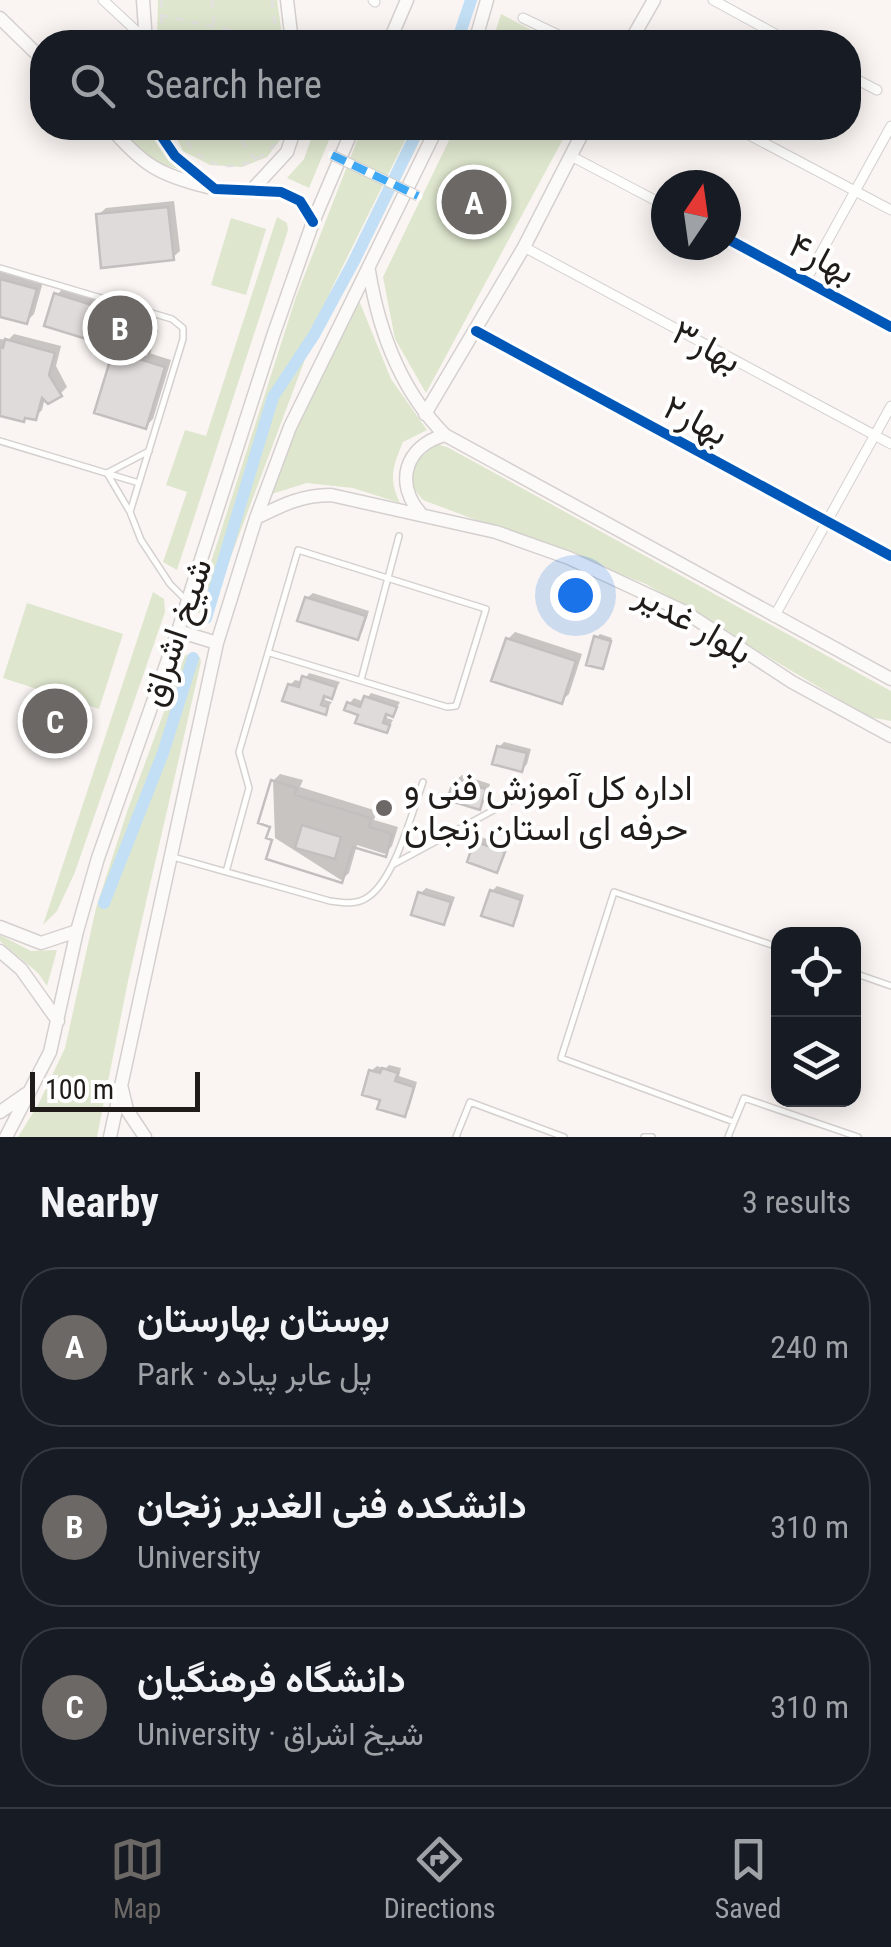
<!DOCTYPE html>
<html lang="en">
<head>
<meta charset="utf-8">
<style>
  body { margin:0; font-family:"Roboto Condensed",Vazirmatn,sans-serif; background:#242831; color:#f1f3f6 }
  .controls { position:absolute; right:30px; bottom:30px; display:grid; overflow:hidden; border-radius:20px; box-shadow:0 5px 25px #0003 }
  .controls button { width:90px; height:90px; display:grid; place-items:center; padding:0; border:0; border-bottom:2px solid #363941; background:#171b24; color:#f1f3f6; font:50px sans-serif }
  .compass { position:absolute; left:651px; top:170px; width:90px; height:90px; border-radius:50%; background:#171b24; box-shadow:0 5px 25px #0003; rotate:13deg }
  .scale { position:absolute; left:30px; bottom:25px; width:170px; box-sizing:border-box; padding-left:10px; border:5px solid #201c1a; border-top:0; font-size:28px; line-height:35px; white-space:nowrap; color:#201c1a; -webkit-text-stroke:8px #fff; paint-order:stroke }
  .you { position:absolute; left:575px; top:595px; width:35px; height:35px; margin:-25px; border:8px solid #fff; border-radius:50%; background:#1a73e8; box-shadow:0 0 0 15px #1a73e833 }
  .badge { display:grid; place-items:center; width:65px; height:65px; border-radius:50%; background:#6c6866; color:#fff; font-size:32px; font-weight:700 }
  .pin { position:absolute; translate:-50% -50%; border:5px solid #fff; box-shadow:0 2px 10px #0006 }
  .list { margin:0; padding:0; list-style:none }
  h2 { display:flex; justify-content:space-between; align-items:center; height:130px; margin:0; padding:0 40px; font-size:42px }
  h2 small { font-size:32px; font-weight:400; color:#9ea1a6 }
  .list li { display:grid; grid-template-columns:65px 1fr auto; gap:30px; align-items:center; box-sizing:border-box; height:160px; margin:0 20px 20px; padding:0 20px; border:2px solid #363941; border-radius:40px }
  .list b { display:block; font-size:38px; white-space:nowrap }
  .list p { margin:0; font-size:32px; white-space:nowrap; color:#9ea1a6 }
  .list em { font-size:32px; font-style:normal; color:#9ea1a6 }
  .icon { flex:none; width:55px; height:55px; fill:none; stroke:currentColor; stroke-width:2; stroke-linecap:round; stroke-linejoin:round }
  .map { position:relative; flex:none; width:891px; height:1137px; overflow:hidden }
  .search { position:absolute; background:#171b24; box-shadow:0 5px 25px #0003; left:30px; right:30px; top:30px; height:110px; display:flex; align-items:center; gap:25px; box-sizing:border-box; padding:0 35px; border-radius:40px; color:#9ea1a6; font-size:38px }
  .sheet { height:670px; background:#171b24 }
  nav { display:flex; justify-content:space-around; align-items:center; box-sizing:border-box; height:140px; border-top:2px solid #363941; background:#171b24; font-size:28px; color:#9ea1a6 }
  nav a { display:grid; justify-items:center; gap:5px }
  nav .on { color:#6c6866 }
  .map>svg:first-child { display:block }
  .green { fill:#dee6ce }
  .shadow { fill:#0003 }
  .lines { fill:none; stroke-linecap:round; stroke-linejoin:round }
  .canal { stroke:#c2dff5; stroke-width:12 }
  .building { fill:#e0dbdb; stroke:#c3bfbe; stroke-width:2.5; fill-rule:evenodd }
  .lane-casing { stroke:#d4d0ce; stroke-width:8 }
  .street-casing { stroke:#d4d0ce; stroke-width:11 }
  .secondary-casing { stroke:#d4d0ce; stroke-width:15 }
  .path { stroke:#e3e1e1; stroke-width:2.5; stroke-dasharray:8 8; stroke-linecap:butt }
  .lane { stroke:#fefefd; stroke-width:5 }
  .street { stroke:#fefefd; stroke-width:9 }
  .secondary { stroke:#fcf9f9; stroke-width:12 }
  .street-bridge-casing { stroke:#d4d0ce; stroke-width:11; stroke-linecap:butt }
  .street-bridge { stroke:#fefefd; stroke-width:9 }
  .quiet { stroke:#3fa9f5; stroke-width:8; stroke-dasharray:15 8; stroke-linecap:butt }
  .cycleway-casing { stroke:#fff; stroke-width:16 }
  .cycleway { stroke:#0057b8; stroke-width:10 }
  .poi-dot { fill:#6c6866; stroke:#fff; stroke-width:4 }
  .labels { text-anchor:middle; stroke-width:8; stroke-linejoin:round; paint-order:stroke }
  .street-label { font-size:35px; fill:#201c1a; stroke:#fff }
  .poi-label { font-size:35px; fill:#201c1a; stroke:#fff; text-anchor:start }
</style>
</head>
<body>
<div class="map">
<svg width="891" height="1137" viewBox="0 0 891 1137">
  <rect width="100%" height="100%" fill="#faf5f2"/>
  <path class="green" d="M158,0H277L283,42H157Z
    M501,14L554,42H492Z
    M152,128L160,146L185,171L158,163L119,129Z
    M172,128H289L267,157L242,167L210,165L183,151Z
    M315,128H334L309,188L287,178L304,159Z
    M362,128H411L331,290L209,615L195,612L296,297Z
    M455,128H569L426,393L395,339L383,277Z
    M277,217L287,223L288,230L177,570L163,562L187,492L166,485L185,430L206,436Z
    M231,218L266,229L246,295L211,285Z
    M358,298L391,379L427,430L403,442C393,466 388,479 400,503L353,488L307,483L268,495L296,427Z
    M436,444L447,447L891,691V721L869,717L646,584L423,500L409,483L410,467Z
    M153,592L164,599L165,612L75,872L57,911L43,925Z
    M27,603L123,634L99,709L3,678Z
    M185,655L200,657L201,662L128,981L97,1137H18L39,1103L65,1048L96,908L128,809Z
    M0,935L31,951L57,950L47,986L38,973L0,941Z"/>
  <path class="shadow" d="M174,201L180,251L172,258L98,215L106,208Z
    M0,271L43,282L34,314L27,321L0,314Z
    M64,287L125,306L118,330L126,321L158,330L149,353L171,360L153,419L146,426L115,352L120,348V333L109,344L57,295Z
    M14,334L61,346L56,366L67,387L60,394L45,398L42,410L35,417L28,416L23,420L0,413V339L8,340Z
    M313,593L369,611L362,632L357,638L307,598Z
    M515,632L582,654L569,694L561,701L508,639Z
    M600,634L612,638L602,666L597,637Z
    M309,673L340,682L332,696L326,695L325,700L332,702L325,712L290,685L295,680L303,682Z
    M371,693L400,702L393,714L388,712L387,718L393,720L387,731L349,704L354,698L364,702Z
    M504,742L531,749L527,764L522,770L499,747Z
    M280,774L303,780L300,787L377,811L374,820L398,827L392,846L385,854L357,845L349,873L341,880L275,838L273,781Z
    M462,775L490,784L484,802L479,807L456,780Z
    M481,837L508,847L497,870L476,842Z
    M497,886L524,895L517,918L512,923L492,891Z
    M426,888L455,897L448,917L443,922L421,893Z
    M389,1065L401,1068L399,1076L417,1082L409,1109L404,1114L383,1099L371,1071L377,1066L385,1069Z"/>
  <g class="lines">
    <path class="canal" d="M457,42L471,0
      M206,618L273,397L314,335L354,261L419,128
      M104,903L163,753L193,658"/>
  </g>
  <path class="building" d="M168,207L174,260L101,268L96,214Z
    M0,279L37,289L27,324L0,317Z
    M54,293L120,314L109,346L44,326Z
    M119,325L154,335L148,358L113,348Z
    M5,339L55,353L49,375L62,396L48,404L42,398L36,420L25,418L24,422L0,416V347L3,348Z
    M113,351L165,367L146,429L94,413Z
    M305,597L366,616L358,640L297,621Z
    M594,636L611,641L603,669L586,665Z
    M506,638L576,661L562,704L491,681Z
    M302,676L336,687L332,699L324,696L321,705L328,707L326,715L282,701L288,684L299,687Z
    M364,696L397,707L393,717L386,714L383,723L390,725L387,733L355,723L358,715L344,710L347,702L360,707Z
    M497,746L527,753L522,772L492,764Z
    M454,779L486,789L480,810L447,800Z
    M271,780L297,788L295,795L371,818L369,827L392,834L386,857L353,847L342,883L266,859L272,840L266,838L270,827L258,823ZM302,825L341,837L335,859L295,848Z
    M271,780L297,788L295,795L371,818L369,827L392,834L386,857L353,847L342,883L266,859L272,840L266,838L270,827L258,823Z
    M474,841L505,852L497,873L467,862Z
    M490,890L521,900L513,926L481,916Z
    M418,892L451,902L444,925L411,915Z
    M382,1068L398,1073L395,1081L414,1087L405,1117L377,1109L380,1100L362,1095L369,1070L380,1073Z"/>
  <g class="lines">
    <g class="lane-casing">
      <path id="lane" d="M0,268L172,319L183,328V339L130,512L141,540L170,584L187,601
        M0,441L139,483
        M130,512L107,473L149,451
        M361,680L399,536
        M173,857L330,901C343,903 357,905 368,897C395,879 412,812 423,782
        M394,864L516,798
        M226,872L249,788L239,752L298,550L486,609L456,706L447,707L270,653
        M854,973L891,986
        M734,1122L561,1058L614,892L778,947
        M456,1137L470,1102L564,1137
        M644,1137H652
        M728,1137L744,1098L858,1137"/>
    </g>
    <g class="street-casing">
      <path id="street" d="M103,0L145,39
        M373,0L375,2
        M713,0L790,42
        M523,18L573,42
        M848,75L877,90
        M736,128L891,210
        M571,156L666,206
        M726,238L891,327
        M524,247L891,444
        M806,280L891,126
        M476,331L891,556
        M774,617L891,406"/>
    </g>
    <g class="secondary-casing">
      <path id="secondary" d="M143,0L146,42
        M287,0L292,42
        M0,18L42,59
        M389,42L407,0
        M475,42L487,0
        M630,42L654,0
        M111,128C144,166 160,175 208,187
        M156,128L175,156L215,189L281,192L300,201L313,222
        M251,191L287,152L295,128
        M369,271C379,332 401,391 445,435L891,679
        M425,414L524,247L585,128
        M421,514C394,483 405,446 445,435
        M256,518C282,505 302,495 331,495L496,532L569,558L685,612L792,682L891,736
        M178,631L217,643
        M0,927L41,943L77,931
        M0,951L21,969L58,1021
        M121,1085L127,1110L145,1137
        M0,1112L26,1094
        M6,1137L50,1052L77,931L98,858L178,631L273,336L313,222L353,128
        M110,1137L217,643L256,518L290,427L437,128"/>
    </g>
    <path class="path" d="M161,0L162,42
      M212,0L215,42
      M272,0L277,42
      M160,15L276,40
      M178,128C199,172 245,179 277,142
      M232,128L259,165"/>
    <use href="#lane" class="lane"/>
    <use href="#street" class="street"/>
    <use href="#secondary" class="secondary"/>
    <g class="street-bridge-casing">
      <path id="street-bridge" d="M332,155L418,196"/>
    </g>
    <use href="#street-bridge" class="street-bridge"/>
    <path class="quiet" d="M332,155L418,196"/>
    <g class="cycleway-casing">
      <path id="cycleway" d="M156,128L175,156L215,189L281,192L300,201L313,222
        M726,238L891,327
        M476,331L891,556"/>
    </g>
    <use href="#cycleway" class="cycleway"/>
  </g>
  <circle class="poi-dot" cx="384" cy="808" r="10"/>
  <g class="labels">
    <g class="street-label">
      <text transform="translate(822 258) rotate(28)" y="12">بهار۴</text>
      <text transform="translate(707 346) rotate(28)" y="12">بهار۳</text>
      <text transform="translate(696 420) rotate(28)" y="12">بهار۲</text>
      <text transform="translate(694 623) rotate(30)" y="12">بلوار غدیر</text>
      <text transform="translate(176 632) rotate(-71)" y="12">شیخ اشراق</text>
    </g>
    <g class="poi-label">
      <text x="404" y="800">اداره کل آموزش فنی و<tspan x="404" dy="40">حرفه ای استان زنجان</tspan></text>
    </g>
  </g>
</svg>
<div class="controls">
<button><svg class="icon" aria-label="locate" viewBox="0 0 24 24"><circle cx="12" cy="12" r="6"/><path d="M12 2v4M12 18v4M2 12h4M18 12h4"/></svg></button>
<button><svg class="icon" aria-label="layers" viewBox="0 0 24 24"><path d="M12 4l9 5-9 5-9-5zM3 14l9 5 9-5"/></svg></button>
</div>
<svg class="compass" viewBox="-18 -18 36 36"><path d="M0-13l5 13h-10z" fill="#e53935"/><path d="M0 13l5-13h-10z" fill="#9ea1a6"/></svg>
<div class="scale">100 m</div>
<div class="you"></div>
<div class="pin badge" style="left:474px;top:202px">A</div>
<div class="pin badge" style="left:120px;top:328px">B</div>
<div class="pin badge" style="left:55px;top:721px">C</div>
<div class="search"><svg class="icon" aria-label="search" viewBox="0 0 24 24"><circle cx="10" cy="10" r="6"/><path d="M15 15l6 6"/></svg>Search here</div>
</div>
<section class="sheet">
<h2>Nearby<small>3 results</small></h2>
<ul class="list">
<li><span class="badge">A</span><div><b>بوستان بهارستان</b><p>Park · پل عابر پیاده</p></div><em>240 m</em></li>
<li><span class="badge">B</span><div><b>دانشکده فنی الغدیر زنجان</b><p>University</p></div><em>310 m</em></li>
<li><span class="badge">C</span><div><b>دانشگاه فرهنگیان</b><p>University · شیخ اشراق</p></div><em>310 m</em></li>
</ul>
</section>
<nav>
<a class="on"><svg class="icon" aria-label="map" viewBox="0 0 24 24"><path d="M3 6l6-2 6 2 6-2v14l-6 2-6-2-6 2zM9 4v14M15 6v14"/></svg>Map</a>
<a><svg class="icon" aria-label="directions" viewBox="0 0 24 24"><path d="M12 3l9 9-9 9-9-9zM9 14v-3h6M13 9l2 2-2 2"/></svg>Directions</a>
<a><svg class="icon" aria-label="saved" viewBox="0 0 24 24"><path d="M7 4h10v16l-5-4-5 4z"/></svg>Saved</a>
</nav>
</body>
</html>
